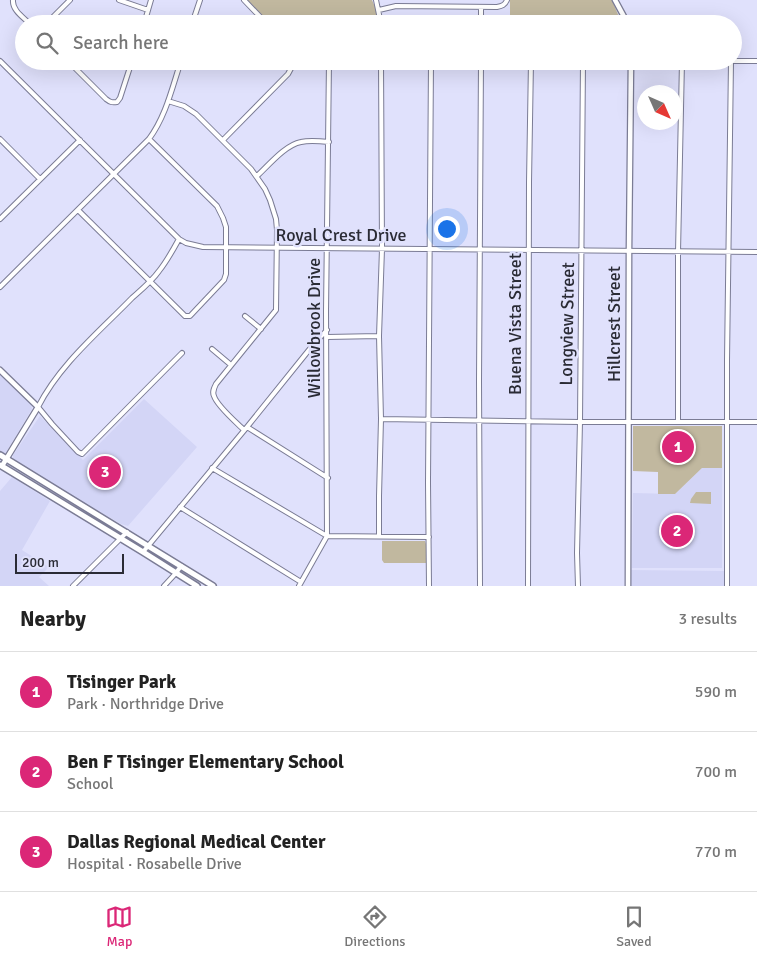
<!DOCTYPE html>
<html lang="en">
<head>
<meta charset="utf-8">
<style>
  body { margin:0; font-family:Signika,sans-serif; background:#f2f2f2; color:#222 }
  .compass { position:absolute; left:637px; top:85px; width:45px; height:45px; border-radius:50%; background:#fff; box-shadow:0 5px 20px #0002; rotate:135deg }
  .scale { position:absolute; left:15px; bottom:12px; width:109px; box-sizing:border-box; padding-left:5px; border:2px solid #2a2b35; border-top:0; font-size:14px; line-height:18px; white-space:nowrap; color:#2a2b35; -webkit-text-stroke:4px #e0e1fc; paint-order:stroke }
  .you { position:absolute; left:446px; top:228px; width:18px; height:18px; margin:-12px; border:4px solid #fff; border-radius:50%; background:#1a73e8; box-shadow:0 0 0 8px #1a73e833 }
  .badge { display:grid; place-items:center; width:32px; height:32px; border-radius:50%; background:#db2777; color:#fff; font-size:16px; font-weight:700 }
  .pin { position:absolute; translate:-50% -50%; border:2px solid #fff; box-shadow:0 1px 5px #0006 }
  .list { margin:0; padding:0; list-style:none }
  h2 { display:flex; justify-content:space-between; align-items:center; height:65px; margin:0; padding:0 20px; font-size:21px }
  h2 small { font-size:16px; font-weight:400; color:#767676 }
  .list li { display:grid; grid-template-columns:32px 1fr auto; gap:15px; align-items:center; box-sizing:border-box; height:80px; padding:0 20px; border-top:1px solid #e0e0e0 }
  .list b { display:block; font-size:19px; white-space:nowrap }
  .list p { margin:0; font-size:16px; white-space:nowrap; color:#767676 }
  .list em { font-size:16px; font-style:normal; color:#767676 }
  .icon { flex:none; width:28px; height:28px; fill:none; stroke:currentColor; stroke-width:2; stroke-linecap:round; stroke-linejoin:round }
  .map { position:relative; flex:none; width:757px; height:586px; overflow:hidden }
  .search { position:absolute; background:#fff; box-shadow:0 5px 20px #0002; left:15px; right:15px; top:15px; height:55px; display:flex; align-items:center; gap:12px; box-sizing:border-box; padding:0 18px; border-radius:28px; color:#767676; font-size:19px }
  .sheet { height:305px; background:#fff }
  nav { display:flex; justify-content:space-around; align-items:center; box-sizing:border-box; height:70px; border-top:1px solid #e0e0e0; background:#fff; font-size:14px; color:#767676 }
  nav a { display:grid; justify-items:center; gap:2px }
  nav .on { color:#db2777 }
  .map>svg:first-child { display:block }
  .built { fill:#d3d5f6 }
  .green { fill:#c1b89f }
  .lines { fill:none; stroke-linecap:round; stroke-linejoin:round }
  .minor-casing { stroke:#7b7c95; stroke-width:6 }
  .tertiary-casing { stroke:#7b7c95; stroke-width:7 }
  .secondary-casing { stroke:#7b7c95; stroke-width:8 }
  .minor { stroke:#fff; stroke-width:4 }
  .tertiary { stroke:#fff; stroke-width:4.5 }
  .secondary { stroke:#fff; stroke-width:5 }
  .labels { text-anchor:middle; stroke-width:5; stroke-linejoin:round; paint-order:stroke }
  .street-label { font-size:18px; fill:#2a2b35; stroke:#e0e1fc }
</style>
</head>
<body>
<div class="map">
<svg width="757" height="586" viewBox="0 0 757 586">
  <rect width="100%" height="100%" fill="#e0e1fc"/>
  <path class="built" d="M0,372L31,403L32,409L5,454L0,451Z
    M144,399L197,447L128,526L121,524L81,501L15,460L13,458V455L40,416L83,460Z
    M702,468H722V568H632L633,493L675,494Z
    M12,477L50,501L22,550L49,567L39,577L49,586H0V491Z
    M629,570L724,571V586H629Z"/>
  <path class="green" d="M247,0H372L376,9L378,24H271Z
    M510,0H612L622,24H510Z
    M633,426H722V468H702L675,494H658V472L633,471Z
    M696,492H711V504L690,503L691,499Z
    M382,541H425L426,544V563H384L382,560Z"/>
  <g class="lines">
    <g class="minor-casing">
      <path id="minor" d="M13,0C12,10 23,17 30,24
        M119,0L148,10
        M244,0L267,24
        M376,0L381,24
        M379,10L396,6L497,7C502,6 505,5 507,0
        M46,24L70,0
        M144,24L151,0
        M192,24L200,0
        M481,24V7
        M0,61L179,239L186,243L203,247L757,252
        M68,61L106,99C110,102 112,103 117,102L120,98L132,61
        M733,61H757
        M168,101L184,106L196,114L251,169L265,189L270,200L276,219L277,230L276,310L216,384C214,388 212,392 214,396C217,406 236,422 244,430
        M0,139L40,179
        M223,140L288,74L295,61
        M257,176C269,165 285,145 301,142C309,140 320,141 329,142
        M78,210L185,316H190L224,280L226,274V227L223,218L217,206L149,139
        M0,219L80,140
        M179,239C173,250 167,261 159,271C152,281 141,290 132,298C99,332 60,364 38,407L52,424L78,452L82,454L182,353
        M0,287L149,139C166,116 172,88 181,61
        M245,316L261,329
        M327,337L379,336
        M212,349L231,365
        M381,419L580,422H757
        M678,421V252L682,61
        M247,427L328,478
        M212,468L327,536L429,537
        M180,507L301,582
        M379,536V496L381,419L379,336L382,249L381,61
        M143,552L247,427L313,345L327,330
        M73,586L127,532
        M164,586L176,573L181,566
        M299,586L327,536L326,312L329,61
        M429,586L428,483L431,61
        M480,586L479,381L481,61
        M528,586L529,182L531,61
        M578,586L577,553L580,422L583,61
        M727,586V360L731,61"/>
    </g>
    <g class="tertiary-casing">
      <path id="tertiary" d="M615,0L628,24
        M0,370L38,407L2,466
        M628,586L629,251L631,61"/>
    </g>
    <g class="secondary-casing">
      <path id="secondary" d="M0,455L213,586
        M0,465L143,552L197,586"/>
    </g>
    <use href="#minor" class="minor"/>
    <use href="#tertiary" class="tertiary"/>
    <use href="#secondary" class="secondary"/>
  </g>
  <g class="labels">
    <g class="street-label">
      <text x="341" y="241">Royal Crest Drive</text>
      <text transform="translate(515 324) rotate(-90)" y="6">Buena Vista Street</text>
      <text transform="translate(567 324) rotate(-89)" y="6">Longview Street</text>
      <text transform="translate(614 324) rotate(-90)" y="6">Hillcrest Street</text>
      <text transform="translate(314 328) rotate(-90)" y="6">Willowbrook Drive</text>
    </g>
  </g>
</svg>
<svg class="compass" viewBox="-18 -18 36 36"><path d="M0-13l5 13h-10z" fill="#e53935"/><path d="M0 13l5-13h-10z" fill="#767676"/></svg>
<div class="scale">200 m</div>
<div class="you"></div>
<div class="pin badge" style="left:678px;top:447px">1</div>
<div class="pin badge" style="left:677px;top:531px">2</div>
<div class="pin badge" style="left:105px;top:472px">3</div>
<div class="search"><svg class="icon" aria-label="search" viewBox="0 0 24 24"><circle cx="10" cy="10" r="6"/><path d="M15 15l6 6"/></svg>Search here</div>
</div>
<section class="sheet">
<h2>Nearby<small>3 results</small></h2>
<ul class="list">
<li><span class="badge">1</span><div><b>Tisinger Park</b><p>Park · Northridge Drive</p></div><em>590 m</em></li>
<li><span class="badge">2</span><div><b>Ben F Tisinger Elementary School</b><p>School</p></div><em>700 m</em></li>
<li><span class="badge">3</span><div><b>Dallas Regional Medical Center</b><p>Hospital · Rosabelle Drive</p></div><em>770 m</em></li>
</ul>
</section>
<nav>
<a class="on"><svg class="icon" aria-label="map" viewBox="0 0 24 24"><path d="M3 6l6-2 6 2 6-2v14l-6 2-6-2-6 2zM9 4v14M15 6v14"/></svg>Map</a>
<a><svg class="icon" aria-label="directions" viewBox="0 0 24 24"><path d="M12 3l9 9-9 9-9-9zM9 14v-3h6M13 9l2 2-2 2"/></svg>Directions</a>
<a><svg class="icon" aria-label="saved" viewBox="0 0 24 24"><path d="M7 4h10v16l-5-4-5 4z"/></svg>Saved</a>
</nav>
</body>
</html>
